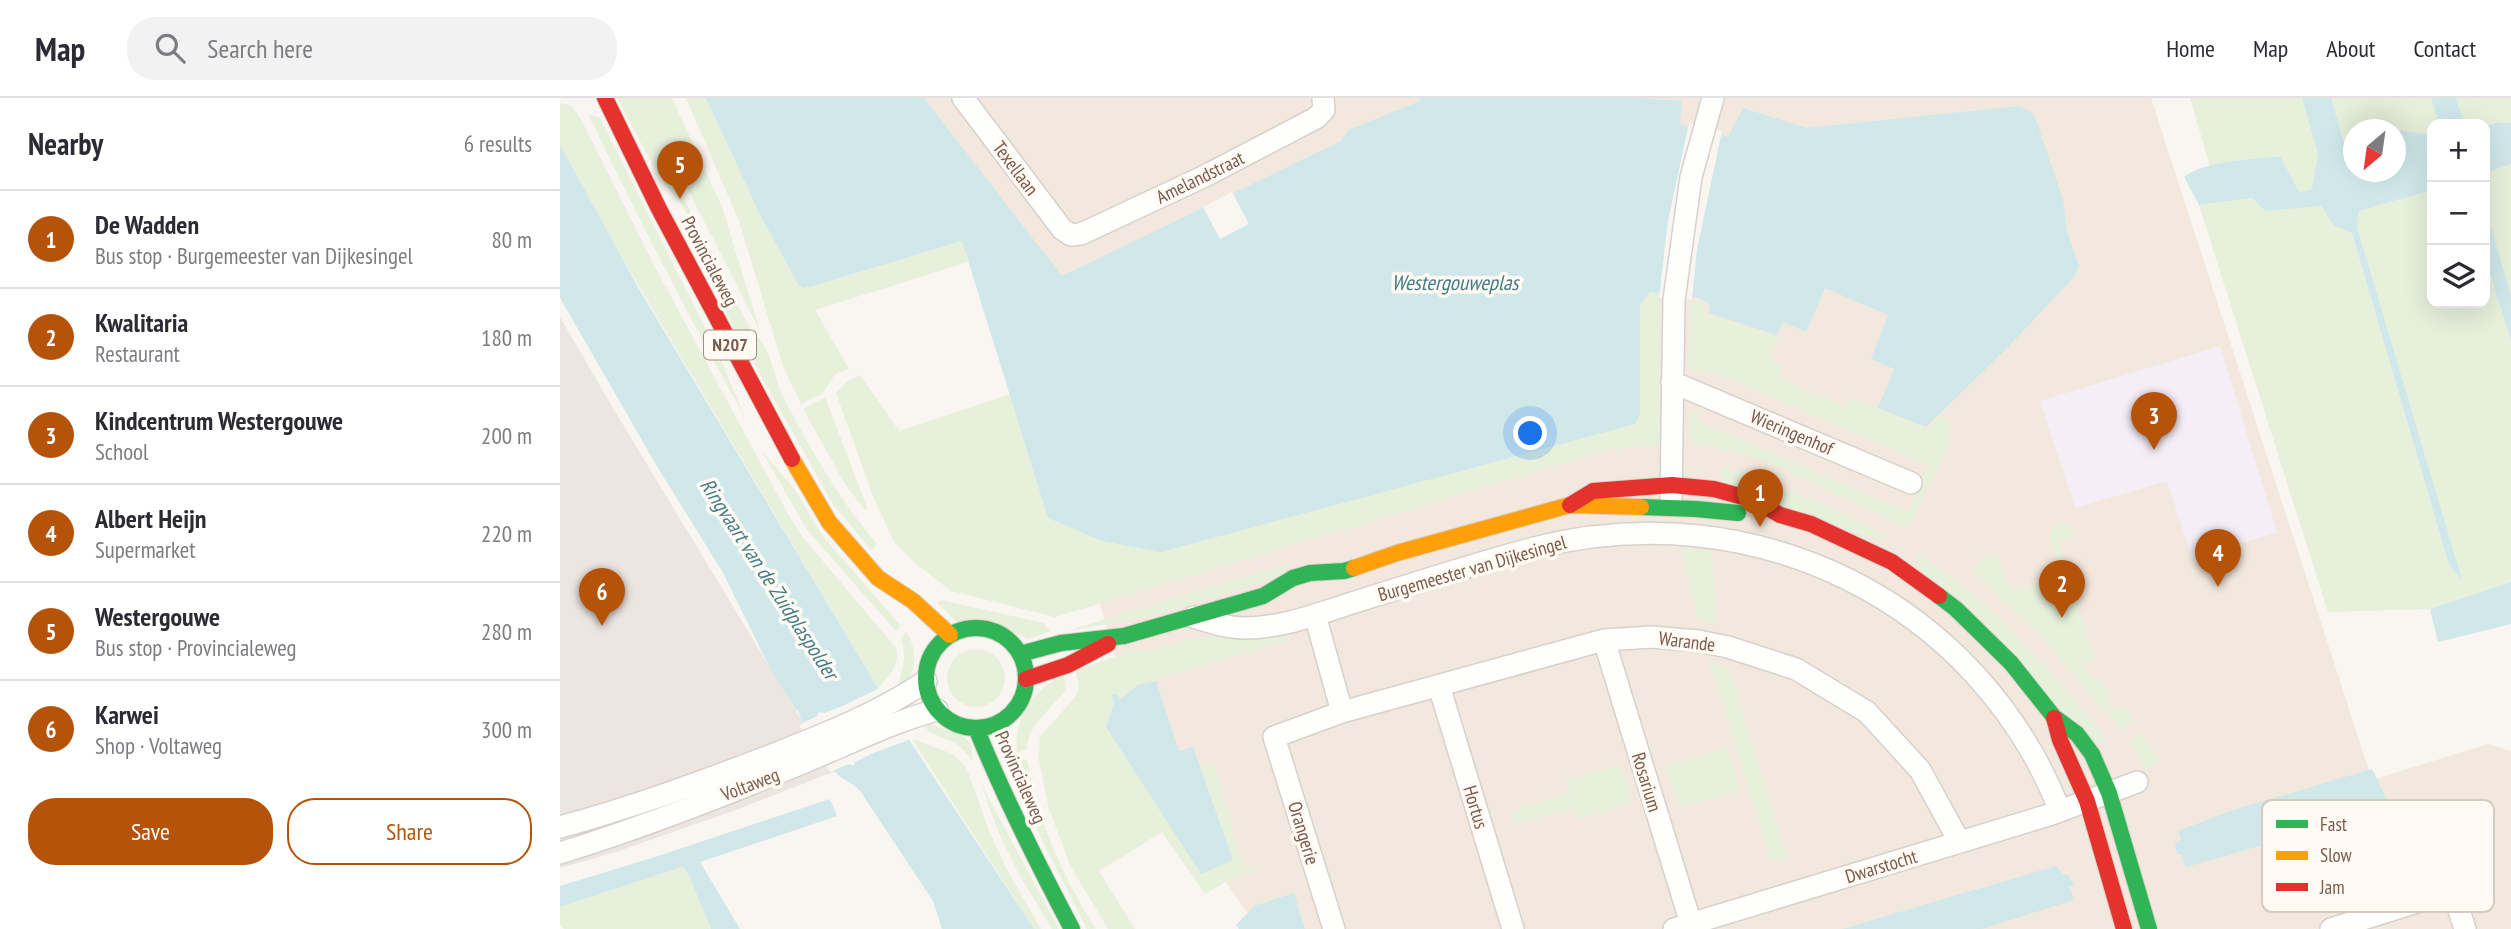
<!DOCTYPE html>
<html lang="en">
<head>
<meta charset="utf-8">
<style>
  body { margin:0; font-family:"PT Sans Narrow",sans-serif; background:#f2f2f3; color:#2b2b33 }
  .controls { position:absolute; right:21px; top:21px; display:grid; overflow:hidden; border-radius:14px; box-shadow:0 7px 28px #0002 }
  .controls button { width:63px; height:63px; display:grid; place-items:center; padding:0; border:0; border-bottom:2px solid #e1e1e2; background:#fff; color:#2b2b33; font:35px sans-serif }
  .compass { position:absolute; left:1783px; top:21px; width:63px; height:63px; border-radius:50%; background:#fff; box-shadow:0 7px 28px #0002; rotate:209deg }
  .you { position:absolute; left:971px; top:336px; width:24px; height:24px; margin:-18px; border:5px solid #fff; border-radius:50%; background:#1a73e8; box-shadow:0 0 0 10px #1a73e833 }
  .badge { display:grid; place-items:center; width:46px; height:46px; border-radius:50%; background:#b45309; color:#fff; font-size:23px; font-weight:700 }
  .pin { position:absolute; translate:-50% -58px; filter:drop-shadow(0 2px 4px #0008) }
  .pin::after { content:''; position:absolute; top:37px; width:24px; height:21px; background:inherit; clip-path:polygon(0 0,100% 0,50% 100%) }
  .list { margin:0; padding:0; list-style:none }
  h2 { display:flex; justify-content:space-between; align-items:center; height:91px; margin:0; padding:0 28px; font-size:30px }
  h2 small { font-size:23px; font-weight:400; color:#7c7c81 }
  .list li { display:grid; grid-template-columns:46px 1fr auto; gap:21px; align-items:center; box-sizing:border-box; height:98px; padding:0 28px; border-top:2px solid #e1e1e2 }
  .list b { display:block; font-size:26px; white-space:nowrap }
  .list p { margin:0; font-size:23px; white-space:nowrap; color:#7c7c81 }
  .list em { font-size:23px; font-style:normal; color:#7c7c81 }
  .actions { display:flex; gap:14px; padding:21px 28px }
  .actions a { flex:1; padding:16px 0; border:2px solid #b45309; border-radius:28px; text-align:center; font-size:24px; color:#b45309 }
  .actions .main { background:#b45309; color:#fff }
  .icon { flex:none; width:38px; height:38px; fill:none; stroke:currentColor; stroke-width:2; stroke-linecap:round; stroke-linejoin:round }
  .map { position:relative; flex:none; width:1951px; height:831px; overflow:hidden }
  header { display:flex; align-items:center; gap:42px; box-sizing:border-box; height:98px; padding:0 35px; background:#fff; border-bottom:2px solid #e1e1e2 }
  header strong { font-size:33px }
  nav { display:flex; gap:38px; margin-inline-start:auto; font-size:24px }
  .search { width:490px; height:63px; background:#f2f2f3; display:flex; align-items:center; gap:18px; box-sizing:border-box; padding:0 24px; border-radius:28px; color:#7c7c81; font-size:26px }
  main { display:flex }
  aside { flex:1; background:#fff }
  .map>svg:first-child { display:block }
  .residential { fill:#f2e8de }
  .industrial { fill:#ede5e0 }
  .education { fill:#f6eef6 }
  .green { fill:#e7f0db }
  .water { fill:#d0e8ea }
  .pier { fill:#f9f5f0 }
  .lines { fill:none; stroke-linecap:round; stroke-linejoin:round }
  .street-casing { stroke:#d7d1cb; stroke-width:24 }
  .fast-casing { stroke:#d9d2cb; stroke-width:18 }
  .slow-casing { stroke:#d9d2cb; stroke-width:18 }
  .jam-casing { stroke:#d9d2cb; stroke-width:18 }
  .street { stroke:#fefefd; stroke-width:21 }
  .fast { stroke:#30b455; stroke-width:16 }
  .slow { stroke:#ff9f0a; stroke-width:16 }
  .jam { stroke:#e5322d; stroke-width:16 }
  .labels { text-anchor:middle; stroke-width:7; stroke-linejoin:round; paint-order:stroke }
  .shield { fill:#fffaf3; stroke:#a28b7f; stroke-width:2 }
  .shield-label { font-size:18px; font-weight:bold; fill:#7a5c4d }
  .street-label { font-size:19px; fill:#7a5c4d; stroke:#fffaf3 }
  .water-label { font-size:21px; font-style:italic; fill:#437c86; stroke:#fffaf3 }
  .key { fill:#fffaf3; stroke:#d7cbc1; stroke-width:2 }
  .key-label { font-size:19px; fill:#7a5c4d }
</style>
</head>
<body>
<header>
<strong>Map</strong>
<div class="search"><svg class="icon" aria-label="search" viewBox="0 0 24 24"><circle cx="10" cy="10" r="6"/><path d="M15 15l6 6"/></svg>Search here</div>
<nav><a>Home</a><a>Map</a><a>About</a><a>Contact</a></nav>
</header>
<main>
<aside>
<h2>Nearby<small>6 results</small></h2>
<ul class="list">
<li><span class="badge">1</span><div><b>De Wadden</b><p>Bus stop · Burgemeester van Dijkesingel</p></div><em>80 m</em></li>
<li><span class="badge">2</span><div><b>Kwalitaria</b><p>Restaurant</p></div><em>180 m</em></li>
<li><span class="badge">3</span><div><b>Kindcentrum Westergouwe</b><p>School</p></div><em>200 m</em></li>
<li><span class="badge">4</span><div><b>Albert Heijn</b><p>Supermarket</p></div><em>220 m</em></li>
<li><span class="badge">5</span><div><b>Westergouwe</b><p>Bus stop · Provincialeweg</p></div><em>280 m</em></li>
<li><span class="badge">6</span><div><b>Karwei</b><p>Shop · Voltaweg</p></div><em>300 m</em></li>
</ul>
<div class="actions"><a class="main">Save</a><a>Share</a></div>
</aside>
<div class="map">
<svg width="1951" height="831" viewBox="0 0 1951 831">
  <rect width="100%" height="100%" fill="#f9f5f0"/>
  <path class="residential" d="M285,0H1591L1812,682L1928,646L1951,653V831H698L668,787L571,611L434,149Z"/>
  <path class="industrial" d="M0,219L50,305L273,674L173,713L56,754L0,770Z"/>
  <path class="education" d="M1660,248L1717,434L1632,460L1607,383L1515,410L1480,303Z"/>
  <path class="green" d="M57,0H112L162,109L200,233L117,70L98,77Z
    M126,0H146L199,115L239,188H253L402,143L408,164L255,212L289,271L275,276L263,295L241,306L223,268L179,123Z
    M1630,0H1742L1758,56L1753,91L1739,94L1719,58L1650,68Z
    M1771,0H1871L1879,26H1872V37L1836,32H1794L1793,57L1787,55Z
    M1896,0H1951V25H1937L1925,28V26H1904Z
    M0,5L12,8L22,23L95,169L227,414L241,437L336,550C341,565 329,579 318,590L42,126L0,47Z
    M32,17L40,20L159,257L185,320C130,221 78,120 29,18Z
    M1951,66V197C1945,176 1914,93 1926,76C1931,71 1944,68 1951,66Z
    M112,77L187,225C191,233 198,238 203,246C211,257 215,282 222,296C249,349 278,400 317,446L312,453L273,406L169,221L150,162L123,108L101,81Z
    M1872,92V205H1925V160L1951,243V484L1870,511L1768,514L1639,107L1692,100L1705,113L1761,108L1774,128L1792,135L1889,467L1900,480L1797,129L1799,113Z
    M1089,194L1099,196L1100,204V347L1048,352L495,519L391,493L356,466L334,444L313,398L276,295L287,284L300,277L339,333L451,296L488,419L1080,316V208Z
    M1137,201L1145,207L1147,216L1218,239L1209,261L1224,269L1219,280L1286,309L1291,299L1367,331L1383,315L1390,329L1389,346L1348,430L1203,362L1155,350L1131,347L1129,319L1134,313L1140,315L1137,323L1348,414L1368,367L1152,273L1148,277L1128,269L1131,205Z
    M265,299L307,409L305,412L285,386L243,311Z
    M202,353L235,392L262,437L341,528L336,533L247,432Z
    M1163,368C1221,387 1275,411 1329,439L1319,443L1161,384Z
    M1504,425L1511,429L1514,440L1499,445L1534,561L1524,564L1528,576L1532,575L1534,581H1542L1551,611L1564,607L1574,624L1561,632L1480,538L1413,473C1419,465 1425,454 1437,455L1452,493L1502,478L1489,437L1493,427Z
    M1121,448L1152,454L1157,525L1138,522Z
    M1356,455C1371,465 1387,475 1401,486C1456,530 1501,587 1547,641L1535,647L1359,469Z
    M719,469H724L728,476L592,518L507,533Z
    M381,502L483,525L490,533L469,541C439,530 432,519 396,524L377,504Z
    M727,532L730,542L578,587L559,602L552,598L554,605L546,629L673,762L640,668L654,667L684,770L698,767V773L671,781L645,796L602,734L539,773L575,831H548L511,769L489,711L478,657L480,639L516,598L519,589L516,572L571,553L599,551L629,542L657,538L698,537Z
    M346,533C358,552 358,575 341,589L339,585C343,568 347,559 341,542Z
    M387 580a29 29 0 1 1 58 0a29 29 0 1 1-58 0Z
    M1149,563L1170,572L1227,760L1211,763Z
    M504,576L506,591C492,612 468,625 467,651L457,655C453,619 473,593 504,576Z
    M365,624L401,637L411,645L412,663C396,636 374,644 363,626Z
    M1581,634L1598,660L1594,668L1584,672L1569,642Z
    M352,641L393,656L407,671L428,730L445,768L481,831H474Z
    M1167,649L1180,692L1120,710L1106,668Z
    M464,661L468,664C478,725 504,780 536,831H527L477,732L464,688L459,662Z
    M1061,667L1072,705L1018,721L1014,709L954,727L950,714L1010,695L1006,683Z
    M421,686L499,831H492L457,773L438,733Z
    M122,769L127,773L151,831H4L0,826V809Z"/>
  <path class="water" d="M146,0H364L502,178L781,43L788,32L860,3V0H1074L1122,3L1120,26L1168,39L1183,10L1246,30L1460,8L1474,16L1503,102L1507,132L1519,169L1514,179L1447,250L1366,329L1318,310L1334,271L1311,261L1328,217L1265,190L1246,234L1223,224L1217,237L1149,215L1150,206L1139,200L1090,194L1080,208V316L1075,326L601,454L543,443L488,420L402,143L253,188L244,190L239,188L199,115Z
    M1742,0H1771L1787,55L1793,57L1794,74H1836V32L1872,37V92L1799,113L1797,129L1902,482L1889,467L1792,135L1774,128L1761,108L1705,113L1692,100L1639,107L1624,79C1646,62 1691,62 1720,58L1739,94L1752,91L1758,56Z
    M1871,0H1896L1904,26H1879Z
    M1937,25H1951V66L1928,74L1925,79V28Z
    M0,47L79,191L318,590L316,592L474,831H382L373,803L300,693C293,685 285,683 277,676C266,668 241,626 238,612H236L213,576L162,473L98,370L0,200Z
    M1925,110L1951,197V243L1925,160Z
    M1951,484V526L1878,544L1870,511Z
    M596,583L619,653L633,649L673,762L641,776L546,629L554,605L552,597L557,596L559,602L578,587Z
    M1812,671L1831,710L1626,769L1622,756H1617L1615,745L1621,741L1618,733L1670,713Z
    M270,701L277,718L140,764L180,831H151L127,773L122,769L0,809V788L95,759Z
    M1496,768L1503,776L1509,777L1514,788L1509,789L1514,802L1422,831H1282Z
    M734,795L745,831H679L676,827L694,808Z"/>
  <path class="pier" d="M1129,25L1162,33L1137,151L1132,202L1099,199L1108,123Z
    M672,94L689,126L660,141L643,109Z
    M318,591L351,641L311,656L295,664L294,668L289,666L270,674L239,627L257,618L259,614L264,615L280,609Z"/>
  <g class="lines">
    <g class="street-casing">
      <path id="street" d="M403,0L502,131L511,137L521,136L645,78L756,20L764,12L763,0
        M1112,284L1351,385
        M1111,400L1114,202L1131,79L1153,0
        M755,517L782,614L714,639L774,831
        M633,519C650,524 667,530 685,530C722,530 757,516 792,505C853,486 913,466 974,450C1193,394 1417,502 1500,713
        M1044,542L1131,826
        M879,588L953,831
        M782,614L1044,542L1092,539L1138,543L1168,549L1236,571L1307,614L1360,672L1399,743
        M1867,714L1905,831
        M0,729C74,709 141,684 212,657C265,636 319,615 366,583
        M0,755C84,729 166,697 247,663C291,645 332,624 377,612
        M1114,831L1492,716L1577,684
        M1771,831L1892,793"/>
    </g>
    <g class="fast-casing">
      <path id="fast" d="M1081,409L1136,411L1178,415
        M1379,498L1396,511L1451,565L1494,619L1517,636L1532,656L1549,695L1589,831
        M366 580a50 50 0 1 1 100 0a50 50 0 1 1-100 0Z
        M460,556L501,545L564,538L703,498L733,480L750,475L784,473L794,470
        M416,630C444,699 477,765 512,831"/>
    </g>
    <g class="slow-casing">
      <path id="slow" d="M232,361L269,424L318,480L353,503L390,537
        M794,470L837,455L1010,407L1081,409"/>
    </g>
    <g class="jam-casing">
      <path id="jam" d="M45,0L99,111L232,361
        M1010,407L1033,393L1112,387L1154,391L1194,402L1220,417L1251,426L1332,464L1379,498
        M466,581L508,567L548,546
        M1494,620L1500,642L1527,703L1564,831"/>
    </g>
    <use href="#street" class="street"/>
    <use href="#fast" class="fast"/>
    <use href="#slow" class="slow"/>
    <use href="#jam" class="jam"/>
  </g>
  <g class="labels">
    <rect class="shield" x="144" y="232.5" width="52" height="29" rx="5"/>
    <g class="shield-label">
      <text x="170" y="253">N207</text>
    </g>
    <g class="street-label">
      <text transform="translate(456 70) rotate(53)" y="7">Texellaan</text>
      <text transform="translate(640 79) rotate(-26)" y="7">Amelandstraat</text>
      <text transform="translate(150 163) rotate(62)" y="7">Provincialeweg</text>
      <text transform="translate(1232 334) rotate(23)" y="7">Wieringenhof</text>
      <text transform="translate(912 470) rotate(-16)" y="7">Burgemeester van Dijkesingel</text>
      <text transform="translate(1127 543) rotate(7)" y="7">Warande</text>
      <text transform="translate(461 679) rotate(66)" y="7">Provincialeweg</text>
      <text transform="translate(1087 684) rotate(73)" y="7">Rosarium</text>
      <text transform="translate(190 686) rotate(-21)" y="7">Voltaweg</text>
      <text transform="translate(916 709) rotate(73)" y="7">Hortus</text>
      <text transform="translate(744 735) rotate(73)" y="7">Orangerie</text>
      <text transform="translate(1321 768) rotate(-17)" y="7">Dwarstocht</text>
    </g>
    <g class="water-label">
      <text x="895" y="192">Westergouweplas</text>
      <text transform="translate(209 481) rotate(57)" y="7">Ringvaart van de Zuidplaspolder</text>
    </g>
  </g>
  <rect x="1702" y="702" width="232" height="112" rx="10" class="key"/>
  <rect x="1716" y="722" width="32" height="8" fill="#30b455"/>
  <rect x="1716" y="753" width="32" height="9" fill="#ff9f0a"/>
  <rect x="1716" y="785" width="32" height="8" fill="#e5322d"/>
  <g class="key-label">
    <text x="1760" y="733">Fast</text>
    <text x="1760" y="764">Slow</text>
    <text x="1760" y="796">Jam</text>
  </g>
</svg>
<div class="controls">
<button>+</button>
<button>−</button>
<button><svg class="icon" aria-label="layers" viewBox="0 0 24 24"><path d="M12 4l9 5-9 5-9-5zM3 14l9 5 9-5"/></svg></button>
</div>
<svg class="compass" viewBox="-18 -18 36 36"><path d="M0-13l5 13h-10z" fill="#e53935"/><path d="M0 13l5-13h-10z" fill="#7c7c81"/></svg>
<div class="you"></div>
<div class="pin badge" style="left:1200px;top:429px">1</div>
<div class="pin badge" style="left:1502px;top:520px">2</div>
<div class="pin badge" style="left:1594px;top:352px">3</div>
<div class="pin badge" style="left:1658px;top:489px">4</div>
<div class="pin badge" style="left:120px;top:101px">5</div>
<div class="pin badge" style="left:42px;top:528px">6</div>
</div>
</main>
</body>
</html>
